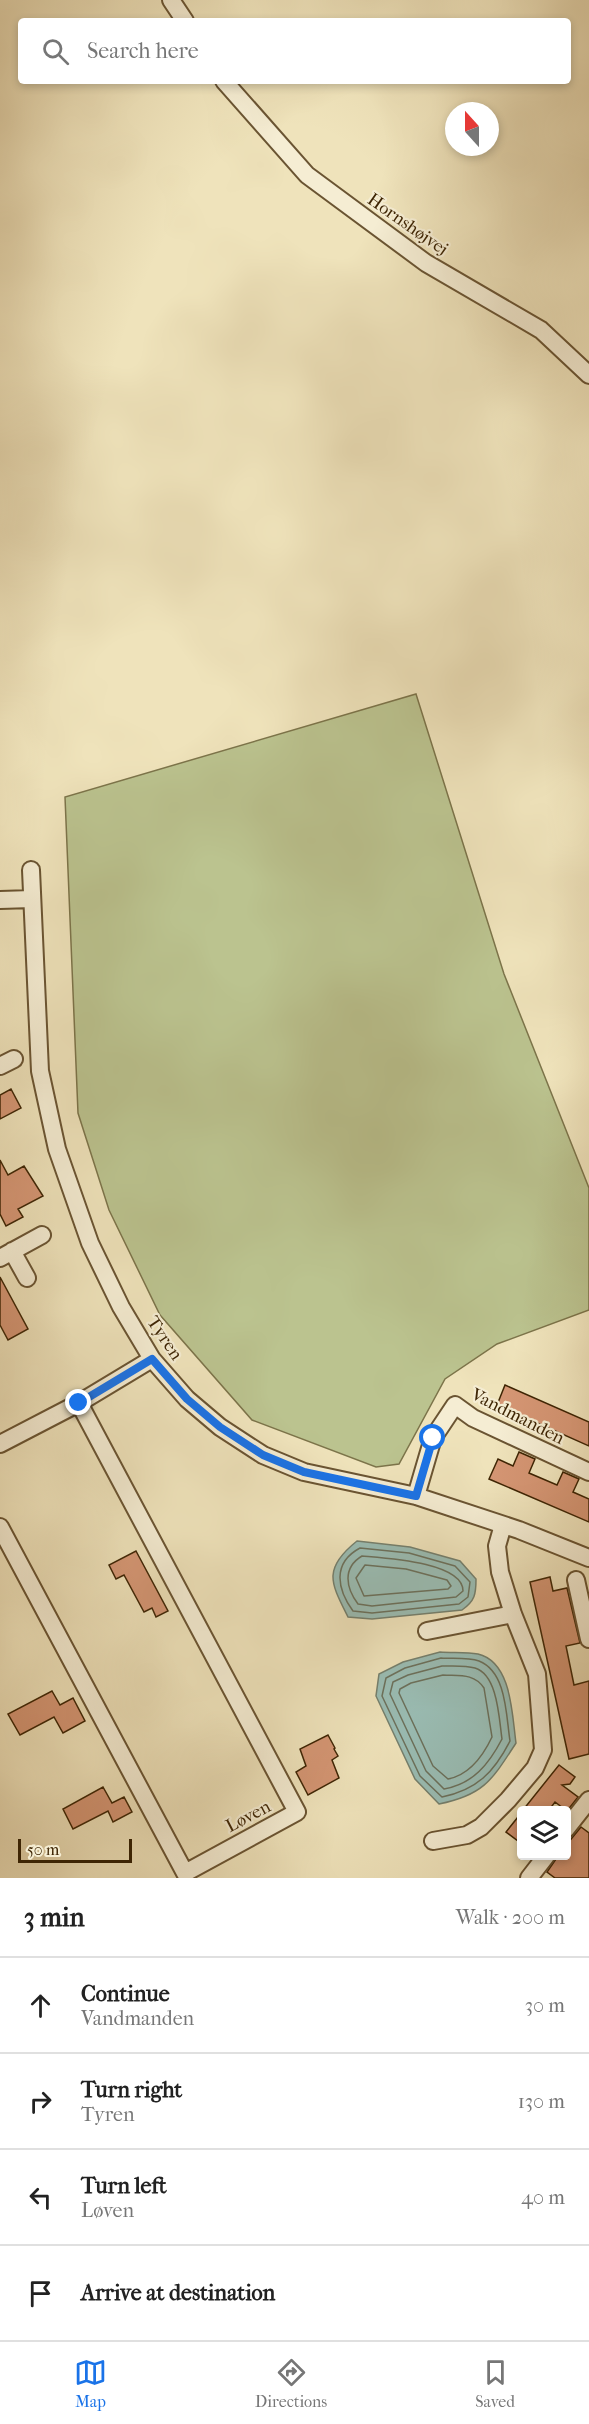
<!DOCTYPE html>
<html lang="en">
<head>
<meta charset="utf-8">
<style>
  body { margin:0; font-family:"IM FELL French Canon",serif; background:#f2f2f2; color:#222 }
  .controls { position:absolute; right:18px; bottom:18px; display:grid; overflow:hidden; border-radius:6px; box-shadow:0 3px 9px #0003 }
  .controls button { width:54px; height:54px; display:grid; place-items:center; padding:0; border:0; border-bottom:2px solid #e0e0e0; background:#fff; color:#222; font:30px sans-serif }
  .compass { position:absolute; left:445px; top:102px; width:54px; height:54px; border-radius:50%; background:#fff; box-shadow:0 3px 9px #0003; rotate:339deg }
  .scale { position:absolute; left:18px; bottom:15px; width:114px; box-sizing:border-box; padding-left:6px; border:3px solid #3e2504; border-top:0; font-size:16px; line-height:21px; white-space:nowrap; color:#3e2504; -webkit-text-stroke:4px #f5edd3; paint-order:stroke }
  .stop { position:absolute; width:18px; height:18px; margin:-14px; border:4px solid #1a73e8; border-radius:50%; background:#fff }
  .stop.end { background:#1a73e8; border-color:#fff; box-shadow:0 2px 6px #0008 }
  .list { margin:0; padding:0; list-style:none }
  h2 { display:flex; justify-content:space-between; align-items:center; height:78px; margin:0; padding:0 24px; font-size:26px }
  h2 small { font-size:20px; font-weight:400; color:#767676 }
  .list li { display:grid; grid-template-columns:39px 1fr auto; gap:18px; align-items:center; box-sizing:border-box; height:96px; padding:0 24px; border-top:2px solid #e0e0e0 }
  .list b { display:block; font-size:22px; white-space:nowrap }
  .list p { margin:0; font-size:20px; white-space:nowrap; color:#767676 }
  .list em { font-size:20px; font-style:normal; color:#767676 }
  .icon { flex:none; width:33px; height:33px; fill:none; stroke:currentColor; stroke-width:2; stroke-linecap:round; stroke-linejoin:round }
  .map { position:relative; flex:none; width:589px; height:1878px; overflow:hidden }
  .search { position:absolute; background:#fff; box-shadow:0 3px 9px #0003; left:18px; right:18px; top:18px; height:66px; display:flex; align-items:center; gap:15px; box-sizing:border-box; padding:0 21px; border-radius:6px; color:#767676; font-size:22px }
  .sheet { height:462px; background:#fff }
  nav { display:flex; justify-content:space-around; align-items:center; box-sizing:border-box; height:84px; border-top:2px solid #e0e0e0; background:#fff; font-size:16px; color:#767676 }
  nav a { display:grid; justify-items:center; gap:3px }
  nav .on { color:#1a73e8 }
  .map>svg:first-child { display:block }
  .green { fill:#bbc38f; stroke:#7c744a; stroke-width:1.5 }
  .water { fill:#9abdb4; stroke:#75806e; stroke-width:1.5 }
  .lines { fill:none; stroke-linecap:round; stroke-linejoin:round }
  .shore { stroke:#6c715c; stroke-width:1.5 }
  .building { fill:#d59674; stroke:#3e2504; stroke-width:1.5 }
  .minor-casing { stroke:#6a5432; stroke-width:20 }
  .minor { stroke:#f5edd3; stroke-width:16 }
  .route { stroke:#1a73e8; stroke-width:8 }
  .labels { text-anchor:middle; stroke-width:4.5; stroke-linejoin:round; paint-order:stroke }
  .street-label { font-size:18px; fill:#3e2504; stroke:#f5edd3 }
</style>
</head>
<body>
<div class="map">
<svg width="589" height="1878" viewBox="0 0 589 1878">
  <rect width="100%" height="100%" fill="#efe3bb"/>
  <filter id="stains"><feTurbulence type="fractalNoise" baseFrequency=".00333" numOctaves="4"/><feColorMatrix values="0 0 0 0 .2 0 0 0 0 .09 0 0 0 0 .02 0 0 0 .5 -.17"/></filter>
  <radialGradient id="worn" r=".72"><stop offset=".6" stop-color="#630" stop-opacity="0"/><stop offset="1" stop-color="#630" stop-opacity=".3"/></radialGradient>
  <path class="green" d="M416,694L504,974L589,1188V1310L497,1344L445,1379L399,1464L376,1467L252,1420L160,1315L109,1210L78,1113L65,797Z"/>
  <path class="water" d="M357,1541L410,1547L460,1561L476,1579C476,1594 475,1601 462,1610L372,1619L348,1617C331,1583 322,1569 357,1541Z
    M440,1652C452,1653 466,1652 478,1654C512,1662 512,1715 516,1743C492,1780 484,1795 439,1804L415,1779L376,1696L379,1674L403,1662Z"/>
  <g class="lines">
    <path class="shore" d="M360,1548L409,1553L455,1566L470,1582L468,1597L459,1604L372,1613L353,1611C337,1589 332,1563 360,1548Z
      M362,1556C384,1558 463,1562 463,1591L456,1597L372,1606L358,1604C346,1588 342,1568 362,1556Z
      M365,1565L406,1569L447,1580L451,1586L448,1589L364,1596L356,1578Z
      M441,1658C452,1659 468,1657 479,1661C507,1672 506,1716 510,1741C494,1772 477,1790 442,1797L420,1776L382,1696L386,1678L405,1668Z
      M442,1666C452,1666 465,1665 475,1668C498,1675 499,1719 502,1739C489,1764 473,1784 444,1789L426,1771L390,1694L393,1682L408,1675Z
      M443,1675C459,1676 474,1673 484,1688L492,1737C483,1756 469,1775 448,1779L433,1766L399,1693L400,1689L411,1683Z"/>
  </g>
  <path class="building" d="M11,1089L21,1108L0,1119V1095Z
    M0,1160L8,1175L24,1166L43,1196L18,1209L23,1217L6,1226L0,1214Z
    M0,1277L28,1329L8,1340L0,1325Z
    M505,1385L589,1422V1446L497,1405Z
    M519,1452L535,1459L529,1473L557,1485L563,1472L579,1479L573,1492L589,1499V1522L489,1479L498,1459L513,1466Z
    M136,1551L168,1611L156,1617L152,1608L144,1612L124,1575L116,1579L109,1565Z
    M550,1577L553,1591L567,1588L580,1643L566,1646L574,1685L589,1681V1754L569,1759L530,1582Z
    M52,1691L60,1705L73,1698L85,1721L63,1733L54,1717L20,1735L8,1714Z
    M328,1735L335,1748L334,1749L338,1756L332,1760L339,1778L308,1795L296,1772L306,1766L300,1749Z
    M559,1765L575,1777L570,1784L562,1785L578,1797L567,1811L555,1802L549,1810H523Z
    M103,1787L112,1803L124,1797L132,1812L113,1822L108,1811L73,1829L63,1809Z
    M522,1812V1844L506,1832Z
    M581,1827L589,1833V1878H555L547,1872L558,1856H567V1844Z"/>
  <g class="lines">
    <g class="minor-casing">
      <path id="minor" d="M171,0L185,21
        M224,81L307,175L426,263L541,330L589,375
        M31,870L40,1071L57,1149L90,1243L121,1307L152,1359L187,1399L220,1427L263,1455L304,1472L416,1496L519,1530L589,1558
        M0,900L32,899
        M0,1066L14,1059
        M12,1251L27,1278
        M0,1258L42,1235
        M0,1444L79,1403L152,1359
        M416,1496L433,1438L455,1405L473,1418L589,1472
        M0,1527L185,1873L297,1812L79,1403
        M576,1580L589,1639
        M427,1631L513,1614
        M566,1829L589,1800
        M433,1841L467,1835L481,1827L508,1800L535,1768L543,1750L537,1674L513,1614L500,1572L497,1546L503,1525
        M529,1878L546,1856"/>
    </g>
    <use href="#minor" class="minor"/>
  </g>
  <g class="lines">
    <path class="route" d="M79,1403L152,1359L187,1399L220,1427L263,1455L304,1472L416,1496L433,1438"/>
  </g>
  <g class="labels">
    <g class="street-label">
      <text transform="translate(408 224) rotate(35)" y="6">Hornshøjvej</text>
      <text transform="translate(165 1338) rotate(56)" y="6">Tyren</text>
      <text transform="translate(518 1416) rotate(27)" y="6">Vandmanden</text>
      <text transform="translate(248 1816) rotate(-28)" y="6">Løven</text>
    </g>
  </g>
  <rect width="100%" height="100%" filter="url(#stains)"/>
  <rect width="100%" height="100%" fill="url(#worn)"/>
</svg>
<div class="controls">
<button><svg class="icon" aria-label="layers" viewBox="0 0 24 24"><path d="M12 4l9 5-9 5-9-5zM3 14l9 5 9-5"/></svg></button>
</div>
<svg class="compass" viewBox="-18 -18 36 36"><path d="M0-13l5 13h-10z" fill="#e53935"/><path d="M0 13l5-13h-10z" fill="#767676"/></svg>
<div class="scale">50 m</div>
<div class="stop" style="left:433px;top:1438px"></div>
<div class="stop end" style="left:79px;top:1403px"></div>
<div class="search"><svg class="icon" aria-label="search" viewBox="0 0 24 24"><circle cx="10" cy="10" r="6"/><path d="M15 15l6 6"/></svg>Search here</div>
</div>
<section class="sheet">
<h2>3 min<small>Walk · 200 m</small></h2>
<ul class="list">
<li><svg class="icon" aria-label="ahead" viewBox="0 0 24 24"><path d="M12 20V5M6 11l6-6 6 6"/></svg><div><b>Continue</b><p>Vandmanden</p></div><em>30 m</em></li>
<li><svg class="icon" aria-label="right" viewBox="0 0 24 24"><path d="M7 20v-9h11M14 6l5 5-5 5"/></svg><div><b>Turn right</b><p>Tyren</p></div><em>130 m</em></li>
<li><svg class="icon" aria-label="left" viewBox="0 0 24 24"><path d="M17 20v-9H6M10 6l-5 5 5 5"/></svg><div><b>Turn left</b><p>Løven</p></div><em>40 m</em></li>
<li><svg class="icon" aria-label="arrive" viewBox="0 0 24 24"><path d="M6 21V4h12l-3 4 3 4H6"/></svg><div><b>Arrive at destination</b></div></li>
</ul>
</section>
<nav>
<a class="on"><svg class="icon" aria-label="map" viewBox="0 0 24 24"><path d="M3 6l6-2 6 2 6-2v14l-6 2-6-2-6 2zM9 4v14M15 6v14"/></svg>Map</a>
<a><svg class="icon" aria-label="directions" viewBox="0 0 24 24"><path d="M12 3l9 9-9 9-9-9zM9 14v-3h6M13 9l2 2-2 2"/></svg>Directions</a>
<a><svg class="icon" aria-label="saved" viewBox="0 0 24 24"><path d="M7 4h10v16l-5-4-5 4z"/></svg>Saved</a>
</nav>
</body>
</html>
